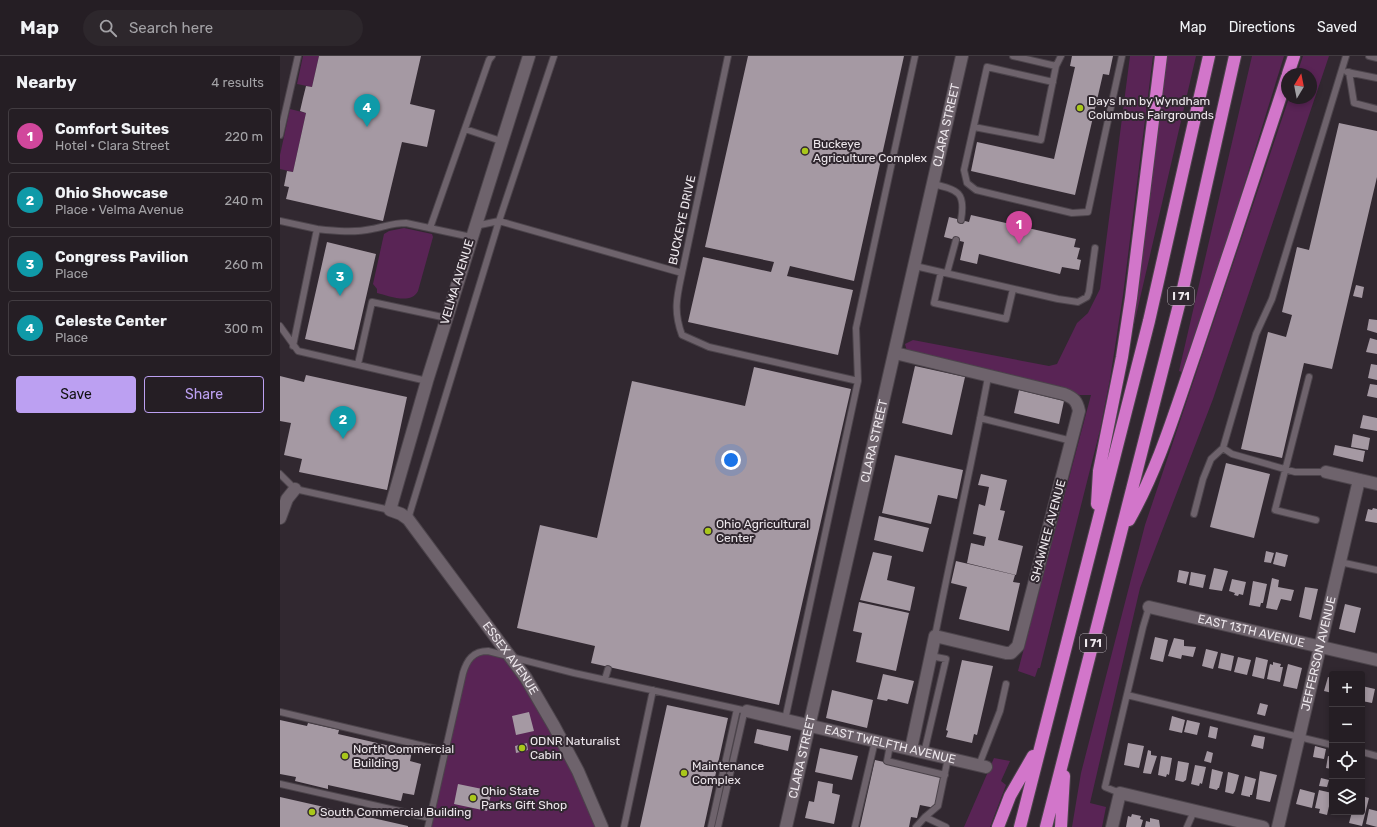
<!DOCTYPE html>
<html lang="en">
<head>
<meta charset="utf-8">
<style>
  body { margin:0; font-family:Rubik,sans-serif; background:#2d272c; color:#f1f3f6 }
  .controls { position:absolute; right:12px; bottom:12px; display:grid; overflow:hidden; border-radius:4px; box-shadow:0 2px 6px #0003 }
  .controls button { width:36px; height:36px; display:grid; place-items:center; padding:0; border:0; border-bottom:1px solid #423c41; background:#251e24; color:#f1f3f6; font:20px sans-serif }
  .compass { position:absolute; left:1001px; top:12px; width:36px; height:36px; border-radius:50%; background:#251e24; box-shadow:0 2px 6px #0003; rotate:10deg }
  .you { position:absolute; left:451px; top:404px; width:14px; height:14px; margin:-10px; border:3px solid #fff; border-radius:50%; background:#1a73e8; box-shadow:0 0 0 6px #1a73e833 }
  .badge { display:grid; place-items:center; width:26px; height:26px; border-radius:50%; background:#bca0f2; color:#fff; font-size:13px; font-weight:700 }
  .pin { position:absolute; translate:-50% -33px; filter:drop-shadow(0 1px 2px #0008) }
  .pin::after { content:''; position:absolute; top:21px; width:14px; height:12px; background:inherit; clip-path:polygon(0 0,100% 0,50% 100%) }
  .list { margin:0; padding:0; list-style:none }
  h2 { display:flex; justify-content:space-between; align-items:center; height:52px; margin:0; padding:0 16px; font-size:17px }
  h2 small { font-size:13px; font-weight:400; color:#a3a2a6 }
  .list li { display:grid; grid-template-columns:26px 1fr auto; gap:12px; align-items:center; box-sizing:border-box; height:56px; margin:0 8px 8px; padding:0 8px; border:1px solid #423c41; border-radius:4px }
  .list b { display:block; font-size:15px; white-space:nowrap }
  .list p { margin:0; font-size:13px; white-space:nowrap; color:#a3a2a6 }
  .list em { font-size:13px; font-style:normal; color:#a3a2a6 }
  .actions { display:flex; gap:8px; padding:12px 16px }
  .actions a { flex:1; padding:9px 0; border:1px solid #bca0f2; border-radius:4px; text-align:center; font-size:14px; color:#bca0f2 }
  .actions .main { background:#bca0f2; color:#111 }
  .icon { flex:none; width:22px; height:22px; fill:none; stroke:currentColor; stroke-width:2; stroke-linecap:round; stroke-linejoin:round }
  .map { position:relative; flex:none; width:1097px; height:771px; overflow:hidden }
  header { display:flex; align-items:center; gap:24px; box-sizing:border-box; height:56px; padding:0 20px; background:#251e24; border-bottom:1px solid #423c41 }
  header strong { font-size:19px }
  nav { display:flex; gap:22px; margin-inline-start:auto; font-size:14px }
  .search { width:280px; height:36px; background:#2d272c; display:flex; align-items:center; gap:10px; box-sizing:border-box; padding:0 14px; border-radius:22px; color:#a3a2a6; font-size:15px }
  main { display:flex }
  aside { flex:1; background:#251e24 }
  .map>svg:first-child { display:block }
  .green { fill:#592455 }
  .building { fill:#a599a3 }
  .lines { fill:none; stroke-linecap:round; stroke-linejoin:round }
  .lane-casing { stroke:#4c444b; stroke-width:8 }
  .street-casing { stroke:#4c444b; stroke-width:14 }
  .highway-casing { stroke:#4c444b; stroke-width:14 }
  .lane { stroke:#6e636c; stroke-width:6 }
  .street { stroke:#6e636c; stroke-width:12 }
  .highway { stroke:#d276ca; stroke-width:12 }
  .poi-dot { fill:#a9c71b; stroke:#312830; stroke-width:1.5 }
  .labels { text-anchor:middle; stroke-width:4; stroke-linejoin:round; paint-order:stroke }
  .shield { fill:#312830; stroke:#b5aeb4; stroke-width:1 }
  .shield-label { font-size:11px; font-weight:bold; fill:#ede7ec }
  .poi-label { font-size:12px; fill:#ede7ec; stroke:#312830; text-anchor:start }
  .street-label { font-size:12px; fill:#ede7ec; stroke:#312830 }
</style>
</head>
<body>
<header>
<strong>Map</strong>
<div class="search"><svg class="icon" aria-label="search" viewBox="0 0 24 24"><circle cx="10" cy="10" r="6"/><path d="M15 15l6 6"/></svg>Search here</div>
<nav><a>Map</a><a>Directions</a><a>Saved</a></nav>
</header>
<main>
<aside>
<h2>Nearby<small>4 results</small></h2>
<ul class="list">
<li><span class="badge" style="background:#d1479c">1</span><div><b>Comfort Suites</b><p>Hotel · Clara Street</p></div><em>220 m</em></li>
<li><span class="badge" style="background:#0f9aa8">2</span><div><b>Ohio Showcase</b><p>Place · Velma Avenue</p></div><em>240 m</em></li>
<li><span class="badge" style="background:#0f9aa8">3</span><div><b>Congress Pavilion</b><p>Place</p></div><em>260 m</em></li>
<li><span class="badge" style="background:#0f9aa8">4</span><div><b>Celeste Center</b><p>Place</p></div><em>300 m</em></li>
</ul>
<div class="actions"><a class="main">Save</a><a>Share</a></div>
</aside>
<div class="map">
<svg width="1097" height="771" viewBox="0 0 1097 771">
  <rect width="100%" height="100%" fill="#312830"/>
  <path class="green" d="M23,0H39L32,31L17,28Z
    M850,0H873L843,239L830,323L820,374L760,612H758L755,621L738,615L811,339H800L627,295L625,288L633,284L769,310L777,308L797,267L808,257L820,233Z
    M887,0H916L852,277Z
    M972,0H1004L952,168L902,316L899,315Z
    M1023,0H1049L933,343L860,532L810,747L826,751L822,771H792L801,717L865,469L1009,42H1031V18H1017Z
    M10,53L26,57L13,116L0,113V99Z
    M124,172L152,178L153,181L138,235C131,249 109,240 97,237V233L93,228L104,178L109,175Z
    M196,597H218L237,610L322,771H148L183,617Z
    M714,702L730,705L721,725L726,729L710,771H684Z"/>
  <path class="building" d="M39,0H141L130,48L155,54L147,91L122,86L103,165L6,143L9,131L4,130L7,115L13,116L26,57L20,55L23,42L26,30L32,31Z
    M468,0H624L574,225L510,210L507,220L573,234L558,299L408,266L423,201L491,216L494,206L425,191Z
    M792,0H833L829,19L823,18L795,139L691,115L697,86L774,103L795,11L790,10Z
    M1059,67L1097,75V121L1052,313L1024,307L1002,402L961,393L988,276L1006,281L1012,259L1002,256L1017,191L1029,194Z
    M691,159L796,183L794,191L800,192L797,203L801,204L799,214L782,211L780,218L699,198L697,208L680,204L684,186L664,181L669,161L689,166Z
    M47,186L96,198L74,294L25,283Z
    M1076,229L1084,231L1082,242L1073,240Z
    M1089,263L1097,264V277L1087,274Z
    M1090,282L1097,284V298L1086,296Z
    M1091,308L1097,309V324L1088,322Z
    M635,310L685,321L672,379L622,367Z
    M474,311L571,333L499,649L311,607L315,590L237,572L260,469L317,482L352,325L465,350Z
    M26,319L127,341L107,434L19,416L22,403L4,399L11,367L0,365V320L24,326Z
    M1090,328L1097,329V342L1087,340Z
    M739,334L784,345L779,368L734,357Z
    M1083,359L1097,362V375L1080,372Z
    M1073,378L1090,382L1088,394L1071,391Z
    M1055,389L1085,395L1083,406L1053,399Z
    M615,399L683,414L677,443L658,439L651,468L602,457Z
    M946,407L990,418L974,482L930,471Z
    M701,418L727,424L720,454L725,455L718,484L743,490L736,519L687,507L691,487L704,490L706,481L693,478L699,448L705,450L709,431L698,429Z
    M1093,452L1097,453V467L1085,465L1088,453L1092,454Z
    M599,460L649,472L643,496L594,484Z
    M986,495L994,497L991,507L984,506Z
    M593,496L612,500L607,524L635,531L630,555L580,544Z
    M996,496L1008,499L1005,511L993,508Z
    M676,505L735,519L733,526L740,527L729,575L679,563L687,531L671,527Z
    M934,512L948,515L942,535L929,533Z
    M899,514L909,516L906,528L897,526Z
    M911,516L926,519L923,532L909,529Z
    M992,522L999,524L998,531L1014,534L1011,545L1001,543L997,554L986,552Z
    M952,523L966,526L963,539L959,538L958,540L954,539L955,537L949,535Z
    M973,525L987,528L983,547H981L980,551L969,549Z
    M1025,531L1038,533L1031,564L1019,561Z
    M579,546L629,557L616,615L576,606L582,577L573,575Z
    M1065,548L1081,552L1075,577L1059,573Z
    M875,581L888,584L883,606L870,603Z
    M894,582L904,584V590L916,591L913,601L902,599L901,603L888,600Z
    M926,593L938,596L933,613L922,610Z
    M941,597L954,600L951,615L938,612Z
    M958,601L971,604L967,619L954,616Z
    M976,601L988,604L984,623L972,620Z
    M682,604L713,610L697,679L694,678L692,687L666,681L668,675L666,674Z
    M993,606L1001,608L1000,611H1003L1000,626L987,623L990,608L993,609Z
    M1008,608L1022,612L1017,633L1003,630Z
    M603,618L634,625L628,648L608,643L607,645L597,643Z
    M1048,621L1052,622V637L1044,635Z
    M1082,630L1095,633L1092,647L1082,645Z
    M552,634L593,644L587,672L546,662Z
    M980,647L988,649L985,660L977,658Z
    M387,649L448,662L424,771H360Z
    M249,656L254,675L236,679L232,660Z
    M892,660L905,664L902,677L889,674Z
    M0,664L27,670L28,667L59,674L58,678L132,695L130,705L141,708L134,739L123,737L121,745L48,729V733L15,725L16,721L0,718Z
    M907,664L920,667L917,679L904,676Z
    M930,670L938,672L936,683L928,681Z
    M477,673L511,680L508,695L474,687Z
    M974,679L985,681L983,693L971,690Z
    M247,687L248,694L236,697L235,690Z
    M848,687L864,690L859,712L844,709Z
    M1035,690L1046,693L1044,703L1033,701Z
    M540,692L578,700L572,724L535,716Z
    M868,694L871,695V699L877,700L871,718L863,717Z
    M927,695L933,697L931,707L924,705Z
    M881,700L892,702L889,719L887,718L886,721L878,719Z
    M1048,700L1052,701V713L1046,712Z
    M595,704L663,719L655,752L640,749L637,762L631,761L629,771H580Z
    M898,705L909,707L906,724L903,726L895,724Z
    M915,709L926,711L922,728L920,727L919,730L911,728Z
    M932,713L943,716L939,732H938L937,734L929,732Z
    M980,715L997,719L990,746L976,743Z
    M948,716L959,719L955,735L953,738L945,736Z
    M965,720L976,723L972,739H970V741L961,739Z
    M1041,722L1049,724L1047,731L1039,730Z
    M538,725L553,728L552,737L560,739L554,768L525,762L529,745L534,746Z
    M178,728L212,735L207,755L174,748Z
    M1020,733L1035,737L1032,752L1016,748Z
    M1039,734L1052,737L1047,759L1039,757L1040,753L1035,752Z
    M1082,740L1089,742L1082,770L1069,767L1072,756H1082Z
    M0,741L128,770V771H0Z
    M1089,753L1097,755V771L1086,768Z
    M852,758L861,760L860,763L863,764L861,771H846L848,760L851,761Z
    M870,762L879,764L880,771H865L866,765L870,766Z"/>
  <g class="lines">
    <g class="lane-casing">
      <path id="lane" d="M733,0L776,10
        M1089,0L1097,2
        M1067,16L1097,22
        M1069,16L1074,47L1097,53
        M773,26L707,11L684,114L687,127L696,134L792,157L808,156L842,0
        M694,71L761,84L776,10L781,0
        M185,73L221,85
        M0,79L18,0
        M653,128C678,134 686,136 681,164
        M0,165L37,173L13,290
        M195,170L219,165L402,217L448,0
        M150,172L209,4L212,0
        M37,173C55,175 74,177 92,173C104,171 112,167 126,167L191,181
        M635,210L778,243L798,246L807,241L809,236L815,192
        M661,216L654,247L726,263L733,233
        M402,217C397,240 393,255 402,279L429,291L578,325
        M667,217L676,184
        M0,270L18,295L147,325
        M78,308L92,246L167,262
        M1029,321L995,454L1036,464
        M700,362L792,385
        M1046,416H1015L952,398L943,392L976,278L992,243L1066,0
        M0,418L15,433L110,454
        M914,458L923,423L931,403L943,392
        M128,463L219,165L274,0
        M1060,506L1097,514
        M655,580C672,493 692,408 708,321
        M325,623L328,613
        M847,639L1052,689
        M0,656L165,695
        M505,664L578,325L576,272L635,0
        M610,689L607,705L665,719
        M1082,696L1097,700
        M644,697L666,603L651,600
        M699,709L720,655L726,628
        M0,728L150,762
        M840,737L825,731L863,571L869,551
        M645,761L666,771
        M148,771L183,617C187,604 193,595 208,595L294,617L467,655L464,657L438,771
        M344,771L373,634
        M431,771L457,653
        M575,771L595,685
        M636,771L645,761L658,750L668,702
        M907,771L914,755"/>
    </g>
    <g class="street-casing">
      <g id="street">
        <path id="s1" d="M249,0L147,325L110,454L121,458L128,463L246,622L274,670L298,715L322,771"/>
        <path d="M615,297L784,338C794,342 797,345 799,355L738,590L731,597H726L655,580L631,693"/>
        <path d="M1046,416L1097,428"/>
        <path d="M0,462L7,443L15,433"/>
        <path id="s2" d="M869,551L1097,604"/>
        <path id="s3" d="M467,655L706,711"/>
        <path id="s4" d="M506,771L682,0"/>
        <path d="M832,771L840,737L983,771"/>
        <path id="s5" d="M998,771L1079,424"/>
      </g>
    </g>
    <g class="highway-casing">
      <path id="highway" d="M1008,18L1014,0
        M817,448L819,415L842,301L851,242L881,0
        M849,464C879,411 896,352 916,295C947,204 977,112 1007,21
        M718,771L730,740L753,700
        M740,771L869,265L929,0
        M766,771L902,237L955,0
        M781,771L784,720"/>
    </g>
    <use href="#lane" class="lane"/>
    <use href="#street" class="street"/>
    <use href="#highway" class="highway"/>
  </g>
  <g class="poi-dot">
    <circle cx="800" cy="52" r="4"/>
    <circle cx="525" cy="95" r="4"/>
    <circle cx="428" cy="475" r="4"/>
    <circle cx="242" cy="692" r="4"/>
    <circle cx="65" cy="700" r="4"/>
    <circle cx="404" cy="717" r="4"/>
    <circle cx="193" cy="742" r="4"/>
    <circle cx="32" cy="756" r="4"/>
  </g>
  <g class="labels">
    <g class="shield">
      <rect x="888" y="231" width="26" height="18" rx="3"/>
      <rect x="800" y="578" width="26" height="18" rx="3"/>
    </g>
    <g class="shield-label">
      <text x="901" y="244">I 71</text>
      <text x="813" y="591">I 71</text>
    </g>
    <g class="poi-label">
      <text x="808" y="49">Days Inn by Wyndham<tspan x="808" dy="14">Columbus Fairgrounds</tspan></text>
      <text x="533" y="92">Buckeye<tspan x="533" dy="14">Agriculture Complex</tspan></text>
      <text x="436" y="472">Ohio Agricultural<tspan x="436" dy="14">Center</tspan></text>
      <text x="250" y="689">ODNR Naturalist<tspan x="250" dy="14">Cabin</tspan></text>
      <text x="73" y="697">North Commercial<tspan x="73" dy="14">Building</tspan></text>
      <text x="412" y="714">Maintenance<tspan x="412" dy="14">Complex</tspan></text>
      <text x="201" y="739">Ohio State<tspan x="201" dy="14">Parks Gift Shop</tspan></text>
      <text x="40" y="760">South Commercial Building</text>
    </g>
    <g class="street-label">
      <text dy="4" stroke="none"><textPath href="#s4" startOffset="720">CLARA STREET</textPath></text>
      <text transform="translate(402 164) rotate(-78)" y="4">BUCKEYE DRIVE</text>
      <text transform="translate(177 226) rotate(-73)" y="4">VELMA AVENUE</text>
      <text dy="4" stroke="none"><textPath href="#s4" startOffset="396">CLARA STREET</textPath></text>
      <text transform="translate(768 475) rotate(-75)" y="4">SHAWNEE AVENUE</text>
      <text dy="4" stroke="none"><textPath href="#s2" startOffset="105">EAST 13TH AVENUE</textPath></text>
      <text dy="4" stroke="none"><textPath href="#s5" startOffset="178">JEFFERSON AVENUE</textPath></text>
      <text dy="4" stroke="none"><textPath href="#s1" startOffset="668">ESSEX AVENUE</textPath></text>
      <text dy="4" stroke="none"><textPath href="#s3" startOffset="147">EAST TWELFTH AVENUE</textPath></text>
      <text dy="4" stroke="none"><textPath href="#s4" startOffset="72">CLARA STREET</textPath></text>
    </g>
  </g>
</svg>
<div class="controls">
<button>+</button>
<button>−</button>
<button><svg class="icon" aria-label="locate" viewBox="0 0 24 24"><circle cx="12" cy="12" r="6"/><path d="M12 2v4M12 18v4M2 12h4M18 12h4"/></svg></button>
<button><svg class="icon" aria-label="layers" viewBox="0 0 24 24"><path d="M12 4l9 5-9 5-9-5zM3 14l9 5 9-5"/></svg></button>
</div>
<svg class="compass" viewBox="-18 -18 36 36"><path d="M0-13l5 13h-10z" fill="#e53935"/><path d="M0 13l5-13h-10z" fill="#a3a2a6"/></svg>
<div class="you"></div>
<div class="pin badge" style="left:739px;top:188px;background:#d1479c">1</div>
<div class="pin badge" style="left:63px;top:383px;background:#0f9aa8">2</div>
<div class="pin badge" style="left:60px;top:240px;background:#0f9aa8">3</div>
<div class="pin badge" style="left:87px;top:71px;background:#0f9aa8">4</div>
</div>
</main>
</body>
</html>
